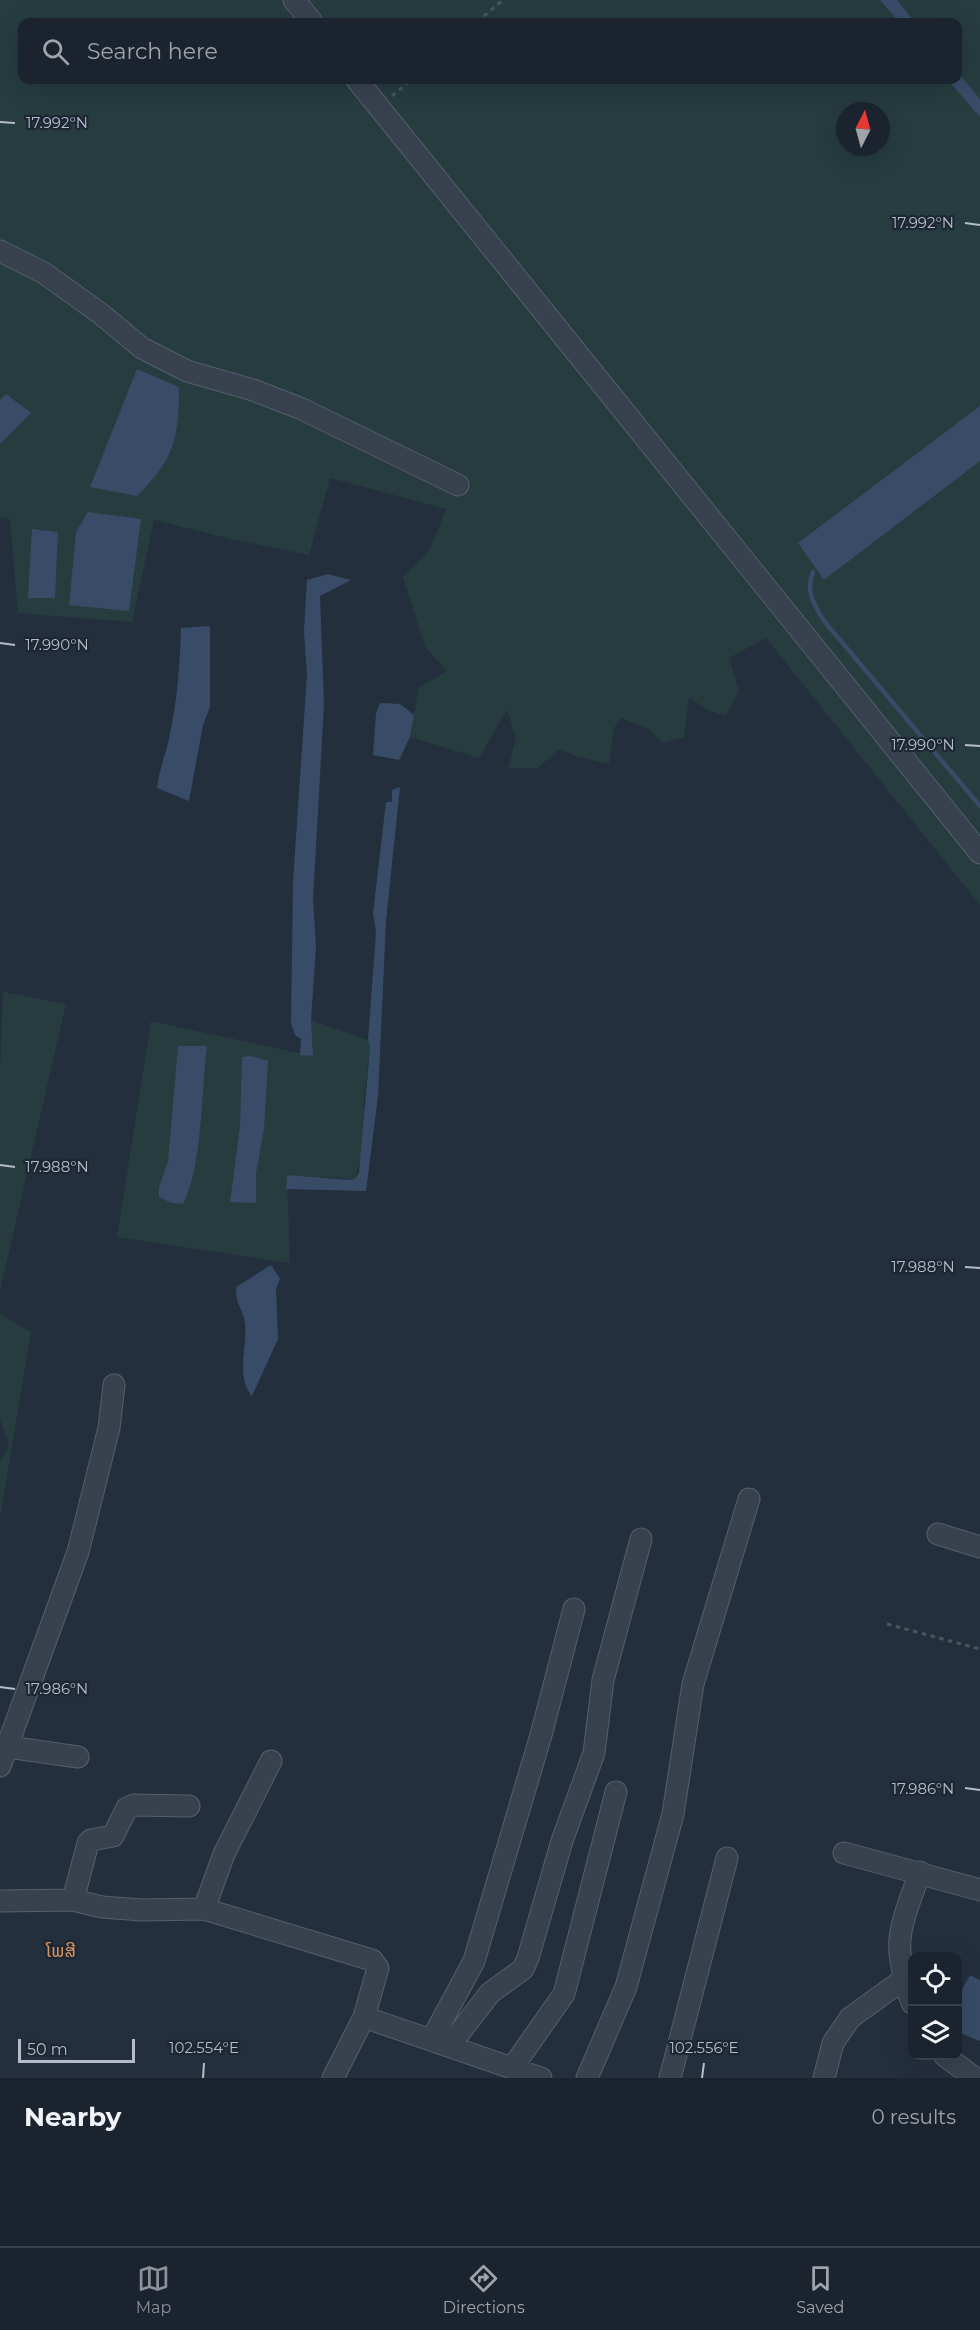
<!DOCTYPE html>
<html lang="en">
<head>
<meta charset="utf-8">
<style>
  body { margin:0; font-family:Montserrat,"Noto Sans Lao",sans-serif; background:#282f3a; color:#f1f3f6 }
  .controls { position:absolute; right:18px; bottom:18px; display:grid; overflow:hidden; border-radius:12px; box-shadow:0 6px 24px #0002 }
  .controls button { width:54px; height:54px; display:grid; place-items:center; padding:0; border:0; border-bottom:2px solid #39404a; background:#1b232e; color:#f1f3f6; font:30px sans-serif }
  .compass { position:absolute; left:836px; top:102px; width:54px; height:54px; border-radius:50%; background:#1b232e; box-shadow:0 6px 24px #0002; rotate:6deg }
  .scale { position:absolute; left:18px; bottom:15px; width:117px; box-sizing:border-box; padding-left:6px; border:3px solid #b4bcc9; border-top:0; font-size:16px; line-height:21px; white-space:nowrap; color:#b4bcc9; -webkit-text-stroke:4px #1d2633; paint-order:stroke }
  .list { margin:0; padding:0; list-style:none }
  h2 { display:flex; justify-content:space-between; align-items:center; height:78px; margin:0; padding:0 24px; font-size:26px }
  h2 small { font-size:20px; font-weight:400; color:#a0a4aa }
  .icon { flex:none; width:33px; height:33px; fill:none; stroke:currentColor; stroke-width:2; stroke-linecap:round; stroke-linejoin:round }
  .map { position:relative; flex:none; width:980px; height:2078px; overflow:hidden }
  .search { position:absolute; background:#1b232e; box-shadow:0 6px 24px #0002; left:18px; right:18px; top:18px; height:66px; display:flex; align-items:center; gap:15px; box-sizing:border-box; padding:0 21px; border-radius:12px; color:#a0a4aa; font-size:22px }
  .sheet { height:168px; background:#1b232e }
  nav { display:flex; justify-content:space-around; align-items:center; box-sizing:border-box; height:84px; border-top:2px solid #39404a; background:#1b232e; font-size:16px; color:#a0a4aa }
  nav a { display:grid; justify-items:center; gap:3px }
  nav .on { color:#8c9099 }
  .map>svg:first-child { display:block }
  .green { fill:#263c3f; fill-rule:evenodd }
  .water { fill:#394c67 }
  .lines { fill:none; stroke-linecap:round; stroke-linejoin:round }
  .stream { stroke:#394c67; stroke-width:4.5 }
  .minor-casing { stroke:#565f6c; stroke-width:23 }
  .path { stroke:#44595c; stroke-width:3; stroke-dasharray:4.5 4.5; stroke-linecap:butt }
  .minor { stroke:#38414e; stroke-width:21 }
  .ticks { fill:none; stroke:#b4bcc9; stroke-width:2 }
  .labels { text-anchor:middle; stroke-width:4.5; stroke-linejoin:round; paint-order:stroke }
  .quarter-label { font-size:18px; fill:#d59563; stroke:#1d2633 }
  .ticks-label { font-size:15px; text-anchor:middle; fill:#b4bcc9; stroke:#1d2633; stroke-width:4.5; stroke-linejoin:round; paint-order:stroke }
</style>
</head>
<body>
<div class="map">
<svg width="980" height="2078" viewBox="0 0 980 2078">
  <rect width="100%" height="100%" fill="#242f3e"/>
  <path class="green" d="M0,0H980V905L766,638L729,658L739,691L726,716L707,710L689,697L684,737L662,743L649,729L621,718L614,728L609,764L575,756L559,749L538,768H508L516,738L507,710L479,758L410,737L419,687L447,671L425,647L403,577L430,549L446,509L330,478L309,555L235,540L154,520L132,622L18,613L10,519L0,517ZM22,22H958V80H22ZM845,111H881V147H845Z
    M3,992L66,1004L0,1291V1069Z
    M311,1020L368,1040L370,1048L364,1098L363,1147L355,1179L287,1176L290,1263L117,1237L151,1021L313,1056Z
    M0,1314L31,1332L0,1518V1462L9,1445L0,1419Z"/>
  <path class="water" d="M880,0H897L915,22H899Z
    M958,73L980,99V117L948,80H958Z
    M137,369L179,387C179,438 174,460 137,496L90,487Z
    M6,394L31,413L0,444V400Z
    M980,406V461L824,580L798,543Z
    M88,512L141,519L129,611L69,605L76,532Z
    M32,529L58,532L55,598H28Z
    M328,574L351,580L320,596L324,705L313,899L316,947L311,1020L313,1056L300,1055L301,1039L295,1035L291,1023L293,882L307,674L304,631L307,580Z
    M210,626V707L203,725L189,801L157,788C159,771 165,756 169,739C177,702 180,666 181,628Z
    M380,703L400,704L414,715L410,737L399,760L373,755L376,713Z
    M400,787L386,921L378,1096L366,1191L286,1189L287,1175L348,1180L355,1179L359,1172L370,1048L368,1040L376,932L373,913L386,802H392V790Z
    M178,1046H207C201,1092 203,1164 183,1204L171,1203L159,1197V1187L168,1162Z
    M251,1056L268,1061L264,1129L256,1173V1203L230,1202L240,1127L242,1057Z
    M271,1265L280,1279L276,1289L278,1339L252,1396C235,1375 248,1347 245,1323C243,1308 236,1307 236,1287Z
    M970,1975L980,1980V2041L958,2032V1997Z"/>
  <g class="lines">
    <path class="stream" d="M813,572C805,592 814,604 824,621L980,806"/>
    <g class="minor-casing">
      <path id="minor" d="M294,0L312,22
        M357,80L980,853
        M0,251L44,273L101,314L142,348L187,371L253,390L302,409L458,485
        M938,1534L980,1547
        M8,1747L78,1757
        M0,1766L78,1552L109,1428L114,1385
        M844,1853L980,1890
        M73,1900L88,1843L91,1840L113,1836L127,1808L134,1805L189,1806
        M0,1901L73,1900L102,1907L142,1910L204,1909L372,1960L378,1968L364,2017L333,2078
        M204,1909L224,1854L271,1761
        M912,2003C891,1942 899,1931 920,1872
        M364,2017L541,2078
        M432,2039L474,1961L541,1735L574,1609
        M450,2045L490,1993L523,1969L528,1958L562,1841L594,1753L603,1680L641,1539
        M945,2056L975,2078
        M512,2068L564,1994L616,1792
        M587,2078L626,1987L673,1814L693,1684L749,1499
        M670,2078L727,1858
        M824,2078L833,2043L850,2018L904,1979"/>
    </g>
    <path class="path" d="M477,22L503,0
      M392,96L411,80
      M887,1624L980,1649"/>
    <use href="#minor" class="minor"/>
  </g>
  <path class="ticks" d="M0,122L15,123M965,223L980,225M0,643L15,645M965,745L980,746M0,1165L15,1167M965,1267L980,1268M0,1687L15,1689M965,1788L980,1790M203,2078L204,2063M702,2078L704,2063"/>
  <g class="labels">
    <g class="quarter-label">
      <text x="61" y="1957">ໂພສີ</text>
    </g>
  </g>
  <g class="ticks-label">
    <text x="57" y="128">17.992°N</text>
    <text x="923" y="228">17.992°N</text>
    <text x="57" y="650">17.990°N</text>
    <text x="923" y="750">17.990°N</text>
    <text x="57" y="1172">17.988°N</text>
    <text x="923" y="1272">17.988°N</text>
    <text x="57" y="1694">17.986°N</text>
    <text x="923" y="1794">17.986°N</text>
    <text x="204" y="2053">102.554°E</text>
    <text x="704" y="2053">102.556°E</text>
  </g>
</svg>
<div class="controls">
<button><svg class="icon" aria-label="locate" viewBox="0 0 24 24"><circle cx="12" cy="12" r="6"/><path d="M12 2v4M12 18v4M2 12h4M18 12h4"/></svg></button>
<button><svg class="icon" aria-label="layers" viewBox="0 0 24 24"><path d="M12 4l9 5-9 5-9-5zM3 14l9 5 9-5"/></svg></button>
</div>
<svg class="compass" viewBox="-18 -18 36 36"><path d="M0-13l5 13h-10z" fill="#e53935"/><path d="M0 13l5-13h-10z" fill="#a0a4aa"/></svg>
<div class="scale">50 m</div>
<div class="search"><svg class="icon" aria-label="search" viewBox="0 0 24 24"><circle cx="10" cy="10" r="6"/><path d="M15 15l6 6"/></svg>Search here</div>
</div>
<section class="sheet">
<h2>Nearby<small>0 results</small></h2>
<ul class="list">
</ul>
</section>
<nav>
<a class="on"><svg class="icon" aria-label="map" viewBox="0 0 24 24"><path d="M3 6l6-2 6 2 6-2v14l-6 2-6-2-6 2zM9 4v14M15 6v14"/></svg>Map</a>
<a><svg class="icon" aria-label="directions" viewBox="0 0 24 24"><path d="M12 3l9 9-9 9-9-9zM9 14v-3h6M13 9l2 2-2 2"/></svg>Directions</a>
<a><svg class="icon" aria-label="saved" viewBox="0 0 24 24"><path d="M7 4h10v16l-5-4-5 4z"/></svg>Saved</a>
</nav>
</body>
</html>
